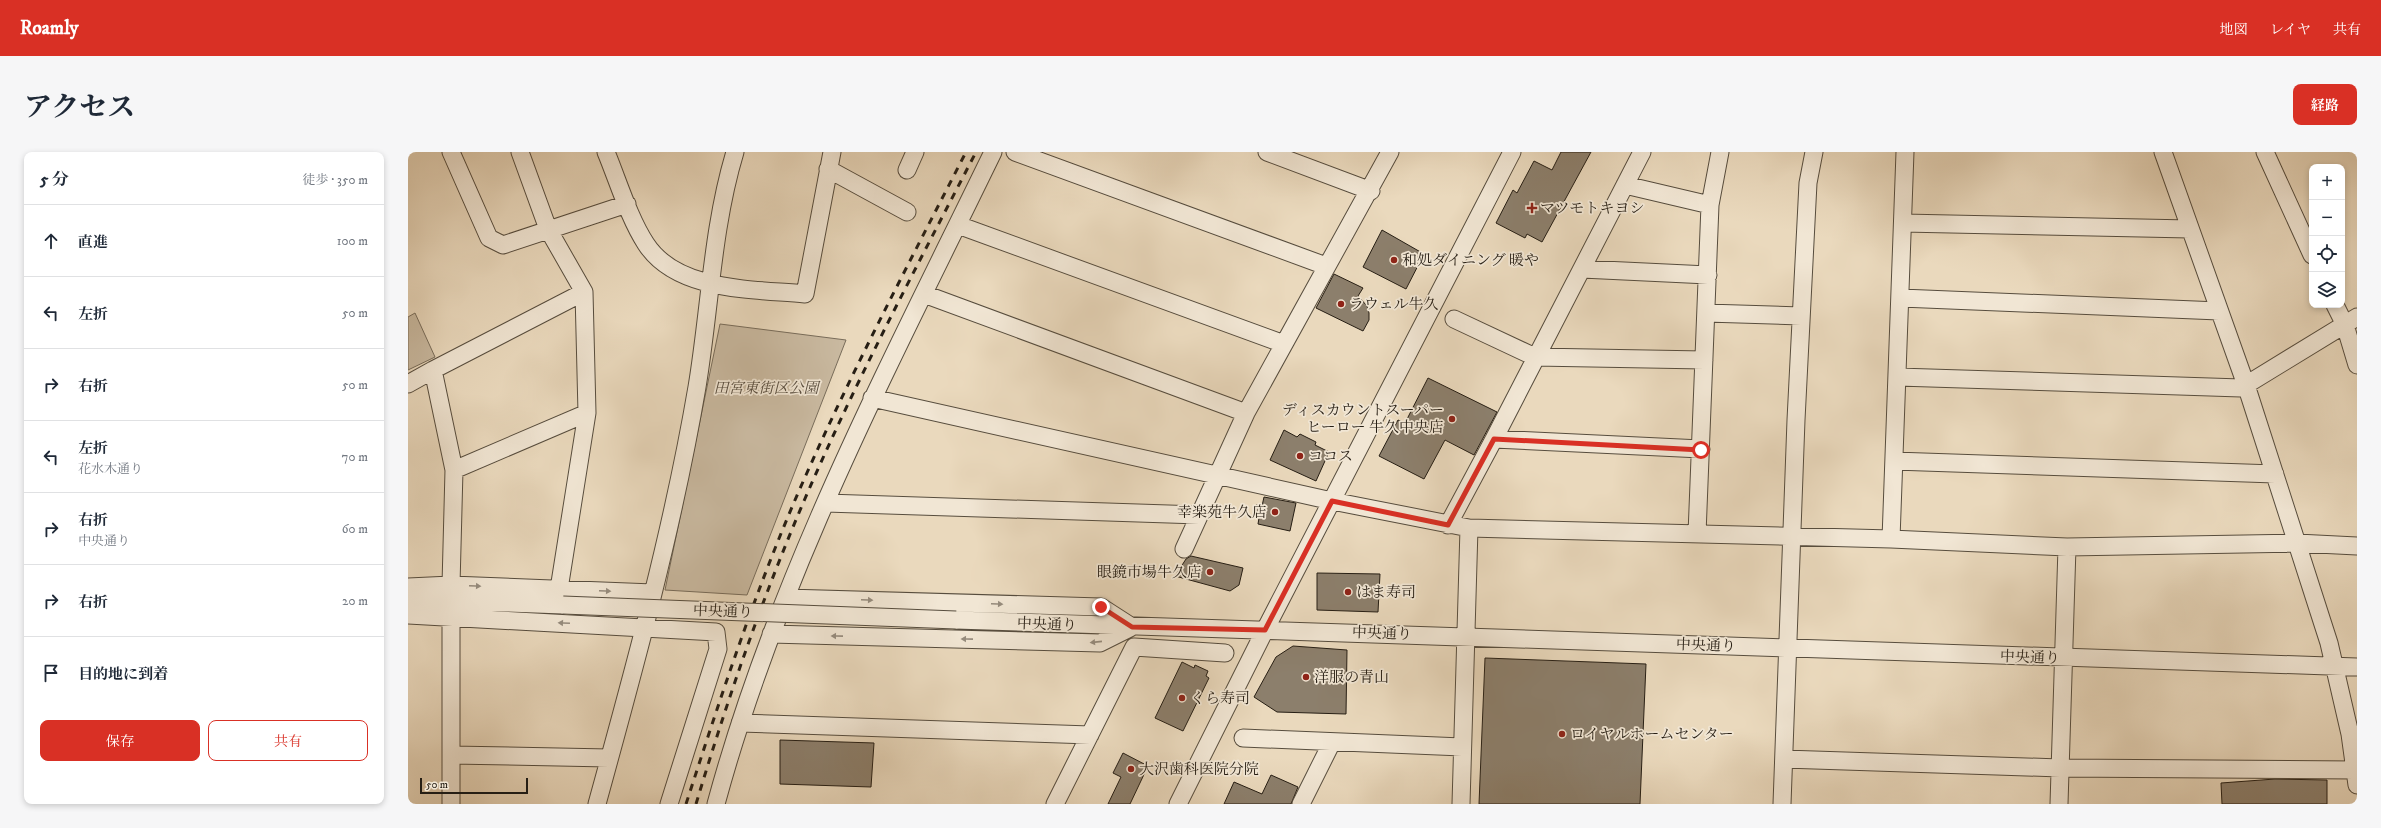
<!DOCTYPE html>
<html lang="ja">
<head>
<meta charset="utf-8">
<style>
  body { margin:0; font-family:"IM FELL DW Pica","Noto Serif JP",serif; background:#f6f6f7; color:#1f2937 }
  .controls { position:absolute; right:12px; top:12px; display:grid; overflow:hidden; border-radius:8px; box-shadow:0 2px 6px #0003 }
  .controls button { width:36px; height:36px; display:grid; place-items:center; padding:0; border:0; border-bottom:1px solid #e0e1e3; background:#fff; color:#1f2937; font:20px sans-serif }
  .scale { position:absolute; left:12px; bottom:10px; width:108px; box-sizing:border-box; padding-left:4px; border:2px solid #261e14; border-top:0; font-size:11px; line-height:14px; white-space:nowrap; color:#261e14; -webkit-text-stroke:3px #f1e6d4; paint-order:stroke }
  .stop { position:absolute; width:12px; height:12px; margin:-9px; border:3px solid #d93025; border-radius:50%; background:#fff }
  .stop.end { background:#d93025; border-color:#fff; box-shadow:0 1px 4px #0008 }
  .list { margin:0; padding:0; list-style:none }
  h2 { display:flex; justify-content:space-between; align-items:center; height:52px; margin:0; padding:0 16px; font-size:17px }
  h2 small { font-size:13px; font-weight:400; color:#747a83 }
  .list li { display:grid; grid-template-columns:26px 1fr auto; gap:12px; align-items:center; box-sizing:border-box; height:72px; padding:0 16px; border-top:1px solid #e0e1e3 }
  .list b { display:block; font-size:15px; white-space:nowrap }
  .list p { margin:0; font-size:13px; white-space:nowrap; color:#747a83 }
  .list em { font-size:13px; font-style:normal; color:#747a83 }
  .actions { display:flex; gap:8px; padding:12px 16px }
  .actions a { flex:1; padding:9px 0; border:1px solid #d93025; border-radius:8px; text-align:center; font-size:14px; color:#d93025 }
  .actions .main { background:#d93025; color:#fff }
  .icon { flex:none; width:22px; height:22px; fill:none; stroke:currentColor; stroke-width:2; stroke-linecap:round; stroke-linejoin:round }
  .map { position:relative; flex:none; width:1949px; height:652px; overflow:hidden; border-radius:8px }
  header { display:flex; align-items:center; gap:24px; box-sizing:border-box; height:56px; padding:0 20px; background:#d93025; color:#fff }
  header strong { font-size:19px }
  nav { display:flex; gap:22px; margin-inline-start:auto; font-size:14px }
  .intro { display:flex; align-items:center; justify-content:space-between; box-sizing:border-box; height:96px; padding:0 24px }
  h1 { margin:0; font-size:28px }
  .button { padding:10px 18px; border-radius:8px; background:#d93025; color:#fff; font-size:14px; font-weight:700 }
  main { display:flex; gap:24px; padding:0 24px }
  aside { flex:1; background:#fff; border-radius:8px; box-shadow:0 2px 6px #0003 }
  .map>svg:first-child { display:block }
  .green { fill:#c9b9a0; stroke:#786c5a }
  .building { fill:#8c7f6c; stroke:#261e14 }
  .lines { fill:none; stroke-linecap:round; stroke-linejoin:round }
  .minor-casing { stroke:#574d3e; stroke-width:19 }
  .minor { stroke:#f1e6d4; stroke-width:17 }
  .rail { stroke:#261e14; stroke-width:3; stroke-dasharray:7 7; stroke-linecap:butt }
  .minor-bridge-casing { stroke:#574d3e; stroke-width:19; stroke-linecap:butt }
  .minor-bridge { stroke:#f1e6d4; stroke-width:17 }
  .oneway { fill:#968c7e }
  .route { stroke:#d93025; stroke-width:5 }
  .poi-dot { fill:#8f2418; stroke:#f1e6d4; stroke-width:1.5 }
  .labels { text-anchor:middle; stroke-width:3.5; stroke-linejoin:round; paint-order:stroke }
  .poi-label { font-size:15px; fill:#261e14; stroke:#f1e6d4; text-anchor:start }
  .park-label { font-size:15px; font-style:italic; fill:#574c3e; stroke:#f1e6d4 }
  .street-label { font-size:15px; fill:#261e14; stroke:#f1e6d4 }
</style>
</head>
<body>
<header>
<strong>Roamly</strong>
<nav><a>地図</a><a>レイヤ</a><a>共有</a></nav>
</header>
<div class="intro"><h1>アクセス</h1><a class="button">経路</a></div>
<main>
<aside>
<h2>5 分<small>徒歩 · 350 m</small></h2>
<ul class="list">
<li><svg class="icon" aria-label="ahead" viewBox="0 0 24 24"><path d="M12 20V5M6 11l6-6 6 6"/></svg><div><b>直進</b></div><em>100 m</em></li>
<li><svg class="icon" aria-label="left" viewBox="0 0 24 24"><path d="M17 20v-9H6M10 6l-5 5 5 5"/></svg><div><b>左折</b></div><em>50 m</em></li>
<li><svg class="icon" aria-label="right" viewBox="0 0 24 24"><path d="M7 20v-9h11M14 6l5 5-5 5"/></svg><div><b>右折</b></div><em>50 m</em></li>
<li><svg class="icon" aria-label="left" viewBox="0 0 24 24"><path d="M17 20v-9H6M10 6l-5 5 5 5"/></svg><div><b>左折</b><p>花水木通り</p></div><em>70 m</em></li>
<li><svg class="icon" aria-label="right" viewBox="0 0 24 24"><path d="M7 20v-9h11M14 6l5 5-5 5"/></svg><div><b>右折</b><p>中央通り</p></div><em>60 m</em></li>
<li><svg class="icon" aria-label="right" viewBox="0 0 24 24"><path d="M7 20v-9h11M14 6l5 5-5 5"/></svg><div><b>右折</b></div><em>20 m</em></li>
<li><svg class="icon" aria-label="arrive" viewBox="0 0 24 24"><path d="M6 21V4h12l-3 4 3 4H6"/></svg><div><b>目的地に到着</b></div></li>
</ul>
<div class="actions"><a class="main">保存</a><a>共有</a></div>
</aside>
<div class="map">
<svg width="1949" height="652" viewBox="0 0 1949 652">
  <rect width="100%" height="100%" fill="#ead9bd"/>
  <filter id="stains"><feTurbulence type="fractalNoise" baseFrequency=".005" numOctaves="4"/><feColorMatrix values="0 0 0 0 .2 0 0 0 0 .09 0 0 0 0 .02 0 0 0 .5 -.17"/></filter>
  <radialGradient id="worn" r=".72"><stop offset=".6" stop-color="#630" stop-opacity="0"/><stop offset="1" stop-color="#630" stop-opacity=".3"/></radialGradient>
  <path class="green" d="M7,161L27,205L0,218V165Z
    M312,172L438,188L339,443L257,438Z"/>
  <path class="building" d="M1153,0H1183L1134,90L1119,82L1117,86L1088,71L1105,38L1109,41L1126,9L1144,18Z
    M974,78L1016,102L998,137L955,115Z
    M926,122L955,136L950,144L959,154L961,161V168L955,179L908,156Z
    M1020,226L1089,260L1066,303L1037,288L1016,327L971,304L990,268L997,271Z
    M876,278L889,285L892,282L908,290L907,293L921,300L908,329L862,308Z
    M856,345L888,351L882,379L850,372L851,366L846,365L848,353L854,354Z
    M783,404L835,416L831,433L822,439L767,424L778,407Z
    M909,421L972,422L970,460L909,458Z
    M885,494L939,498L938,562L869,560L846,545L868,505Z
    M1077,506L1238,512L1232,652H1071Z
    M774,510L786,516L787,513L800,519L798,524L801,526L775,579L747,566Z
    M372,588L466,591L463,635L372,632Z
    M715,601L740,614L722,652H700L713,625L705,621Z
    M863,623L890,635L883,652H816L826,630L854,642Z
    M1867,627L1919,628V652H1814L1813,631Z"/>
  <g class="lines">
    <g class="minor-casing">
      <path id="minor" d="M43,0L81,86L95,93L219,52
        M198,0C210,29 221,66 238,92C269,140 346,137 397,142L424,0
        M607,0L918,114
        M859,0L963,39
        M1755,0L1838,233L1921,491L1942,582L1949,633
        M1857,0L1904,103
        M420,17L499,60
        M499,18L507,0
        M1217,33L1302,53L1289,382
        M1302,53L1312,0
        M1495,71L1782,77
        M550,73L876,192
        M1174,117L1300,123
        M516,142L838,261
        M1493,146L1811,159
        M1927,153L1937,173L1949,213
        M1298,161L1393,164
        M1046,167L1127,205L1296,208
        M1490,225L1833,236L1949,165
        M0,232L25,218
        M464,246L924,349L1061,376L1483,387L1659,395L1889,391L1949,394
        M1086,287L1293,297
        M1486,309L1867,322
        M46,318L179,261
        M418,351L791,363
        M1040,373L1086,287L1234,0
        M1483,387L1497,0
        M776,397L838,261L982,0
        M43,433L46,318L25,218L176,140L140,77L112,0
        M0,435L43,433L245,441
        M151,437L179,261L176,140
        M378,446L693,455L724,475
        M0,447L155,453
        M0,463L308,480L310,497L261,652
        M548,468L1949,515
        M363,482L692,491L722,476
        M332,571L682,583
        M835,586L1054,595
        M43,603L201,606
        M1376,607L1652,616L1948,618
        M43,652V466
        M189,652C227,514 265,376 289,235C302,157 304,76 327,0
        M308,652C370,423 482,212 585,0
        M647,652L726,495L817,501
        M770,652L857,478L1104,0
        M893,652L924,590
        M1053,652L1061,376
        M1374,652L1388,268L1400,31L1406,0
        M1651,652L1659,395"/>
    </g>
    <use href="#minor" class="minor"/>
    <path class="rail" d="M278,652C314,541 350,430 398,323C447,213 503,107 558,0
      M288,652C321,542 359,432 406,326C455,215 512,108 568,0"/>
    <g class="minor-bridge-casing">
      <path id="minor-bridge" d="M155,453L548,468"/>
    </g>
    <use href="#minor-bridge" class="minor-bridge"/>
  </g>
  <defs><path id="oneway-solid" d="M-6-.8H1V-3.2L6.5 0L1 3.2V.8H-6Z"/></defs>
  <g class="oneway">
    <use href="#oneway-solid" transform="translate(67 434) rotate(2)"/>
    <use href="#oneway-solid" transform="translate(197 439) rotate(2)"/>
    <use href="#oneway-solid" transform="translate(459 448) rotate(2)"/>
    <use href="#oneway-solid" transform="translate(589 452) rotate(2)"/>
    <use href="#oneway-solid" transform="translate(156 471) rotate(-177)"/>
    <use href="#oneway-solid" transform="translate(429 484) rotate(-179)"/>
    <use href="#oneway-solid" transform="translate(559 487) rotate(-179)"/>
    <use href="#oneway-solid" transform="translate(688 490) rotate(174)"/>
  </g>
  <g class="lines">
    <path class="route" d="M693,455L724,475L857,478L924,349L1040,373L1086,287L1293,298"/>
  </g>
  <g class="poi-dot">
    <path d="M1122 50h4v4h4v4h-4v4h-4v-4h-4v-4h4z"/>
    <circle cx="986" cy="108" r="4"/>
    <circle cx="933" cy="152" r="4"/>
    <circle cx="1044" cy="267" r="4"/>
    <circle cx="892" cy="304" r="4"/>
    <circle cx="867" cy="360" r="4"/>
    <circle cx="802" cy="420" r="4"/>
    <circle cx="940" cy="440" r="4"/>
    <circle cx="898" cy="525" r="4"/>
    <circle cx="774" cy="546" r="4"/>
    <circle cx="1154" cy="582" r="4"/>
    <circle cx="723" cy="617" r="4"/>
  </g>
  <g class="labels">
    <g class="poi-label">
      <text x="1132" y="61">マツモトキヨシ</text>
      <text x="994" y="113">和処ダイニング 暖や</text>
      <text x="941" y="157">ラウェル牛久</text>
      <text x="1036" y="263" text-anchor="end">ディスカウントスーパー<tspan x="1036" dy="17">ヒーロー 牛久中央店</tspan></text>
      <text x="900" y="309">ココス</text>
      <text x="859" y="365" text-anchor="end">幸楽苑牛久店</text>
      <text x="794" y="425" text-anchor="end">眼鏡市場牛久店</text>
      <text x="948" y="445">はま寿司</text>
      <text x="906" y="530">洋服の青山</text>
      <text x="782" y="551">くら寿司</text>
      <text x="1162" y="587">ロイヤルホームセンター</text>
      <text x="731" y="622">大沢歯科医院分院</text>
    </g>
    <g class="park-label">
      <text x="358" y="241">田宮東街区公園</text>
    </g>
    <g class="street-label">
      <text transform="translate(315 459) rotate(2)" y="5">中央通り</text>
      <text transform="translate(639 472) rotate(2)" y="5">中央通り</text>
      <text transform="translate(974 481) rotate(2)" y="5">中央通り</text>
      <text transform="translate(1298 493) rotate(2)" y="5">中央通り</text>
      <text transform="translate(1622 505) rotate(2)" y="5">中央通り</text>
    </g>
  </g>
  <rect width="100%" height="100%" filter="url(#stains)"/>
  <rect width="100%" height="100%" fill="url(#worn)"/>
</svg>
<div class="controls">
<button>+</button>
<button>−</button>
<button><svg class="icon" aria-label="locate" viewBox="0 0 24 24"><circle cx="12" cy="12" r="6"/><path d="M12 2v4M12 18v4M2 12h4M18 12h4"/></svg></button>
<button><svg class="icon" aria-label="layers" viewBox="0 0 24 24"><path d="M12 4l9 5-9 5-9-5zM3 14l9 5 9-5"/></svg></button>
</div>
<div class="scale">50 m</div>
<div class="stop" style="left:1293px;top:298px"></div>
<div class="stop end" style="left:693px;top:455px"></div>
</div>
</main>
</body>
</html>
